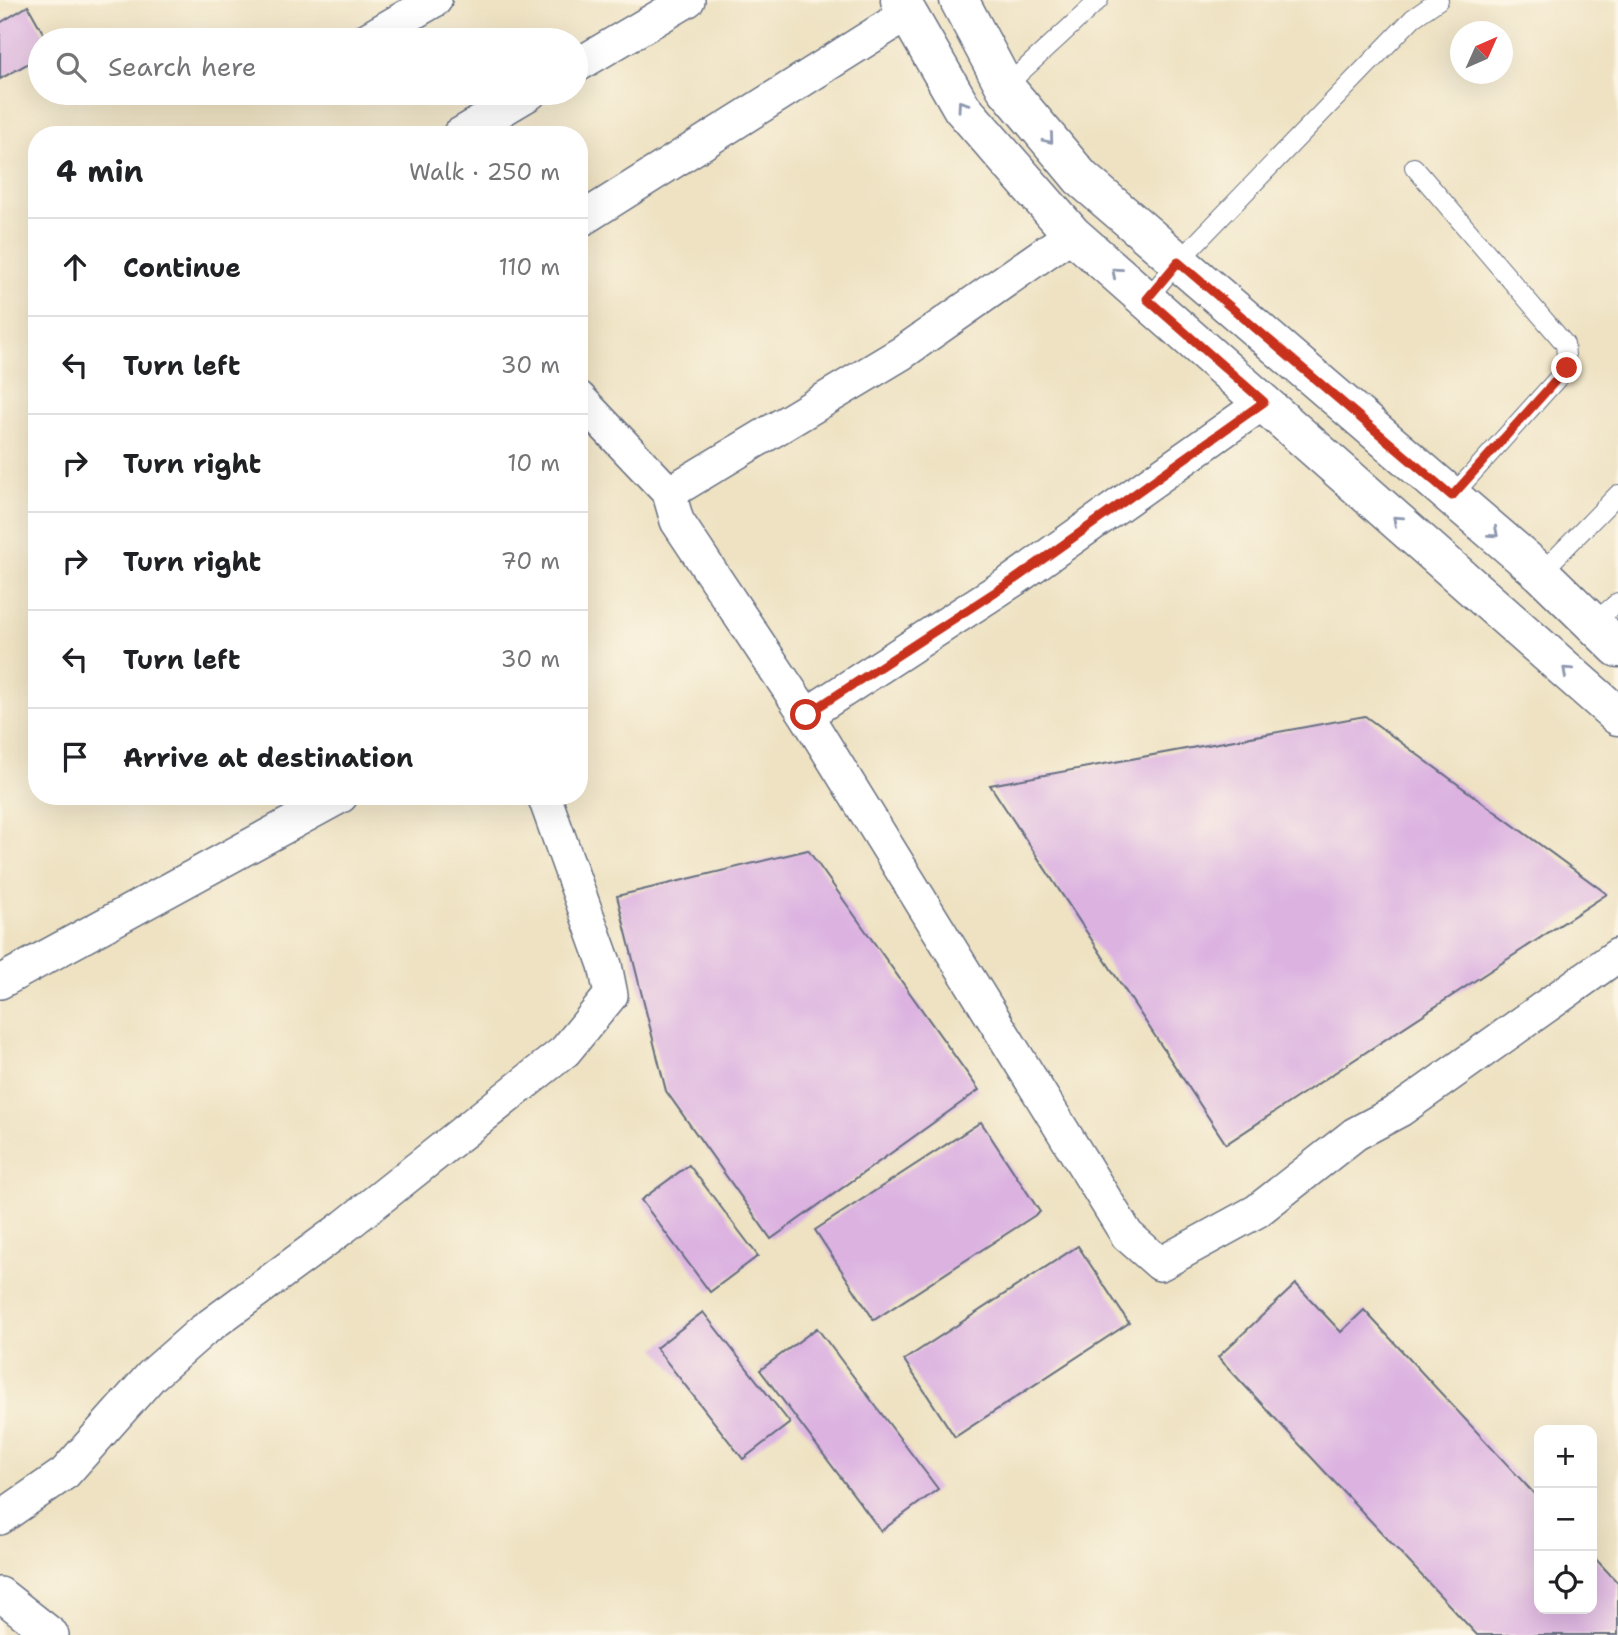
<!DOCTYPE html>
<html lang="en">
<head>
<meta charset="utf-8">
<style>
  body { margin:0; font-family:"Shantell Sans",sans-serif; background:#f2f2f2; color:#202124 }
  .controls { position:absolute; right:21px; bottom:21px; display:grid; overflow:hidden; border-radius:14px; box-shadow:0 7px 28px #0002 }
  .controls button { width:63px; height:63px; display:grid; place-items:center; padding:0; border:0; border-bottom:2px solid #e0e0e0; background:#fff; color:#202124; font:35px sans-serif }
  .compass { position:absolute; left:1450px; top:21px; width:63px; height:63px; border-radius:50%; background:#fff; box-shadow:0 7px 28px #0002; rotate:45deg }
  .stop { position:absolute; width:21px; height:21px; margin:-16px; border:5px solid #c8321e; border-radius:50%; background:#fff }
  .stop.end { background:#c8321e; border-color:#fff; box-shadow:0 2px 7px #0008 }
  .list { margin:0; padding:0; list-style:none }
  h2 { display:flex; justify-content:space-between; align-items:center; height:91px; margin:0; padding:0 28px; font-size:30px }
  h2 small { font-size:23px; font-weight:400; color:#757577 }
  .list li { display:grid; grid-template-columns:46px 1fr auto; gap:21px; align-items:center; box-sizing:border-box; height:98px; padding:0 28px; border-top:2px solid #e0e0e0 }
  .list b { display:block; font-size:26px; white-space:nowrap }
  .list em { font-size:23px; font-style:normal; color:#757577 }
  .icon { flex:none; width:38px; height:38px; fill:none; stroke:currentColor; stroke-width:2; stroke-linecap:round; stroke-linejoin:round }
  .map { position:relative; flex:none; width:1618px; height:1635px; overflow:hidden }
  .search { position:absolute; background:#fff; box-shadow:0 7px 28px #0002; left:28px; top:28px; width:560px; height:77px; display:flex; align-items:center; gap:18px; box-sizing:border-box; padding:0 24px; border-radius:38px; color:#757577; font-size:26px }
  .panel { position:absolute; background:#fff; box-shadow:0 7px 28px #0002; left:28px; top:126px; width:560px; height:679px; border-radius:28px }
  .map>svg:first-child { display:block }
  .building { fill:#dcb2e1 }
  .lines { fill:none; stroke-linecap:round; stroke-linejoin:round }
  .lane-casing { stroke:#656e81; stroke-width:20 }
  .street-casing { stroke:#656e81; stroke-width:36 }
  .secondary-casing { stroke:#656e81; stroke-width:41 }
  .lane { stroke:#fff; stroke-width:18 }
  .street { stroke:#fff; stroke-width:33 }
  .secondary { stroke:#fff; stroke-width:38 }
  .oneway { stroke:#8d97ae }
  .route { stroke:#c8321e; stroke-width:9 }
</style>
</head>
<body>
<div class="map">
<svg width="1618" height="1635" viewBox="0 0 1618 1635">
  <rect width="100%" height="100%" fill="#fcf5e5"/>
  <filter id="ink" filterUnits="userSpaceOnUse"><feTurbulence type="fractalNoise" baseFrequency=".0143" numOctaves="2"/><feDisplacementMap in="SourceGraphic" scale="14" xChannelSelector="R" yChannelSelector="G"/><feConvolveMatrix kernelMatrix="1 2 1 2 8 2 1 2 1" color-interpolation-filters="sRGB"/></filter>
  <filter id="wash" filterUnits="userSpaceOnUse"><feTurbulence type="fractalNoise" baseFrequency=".00686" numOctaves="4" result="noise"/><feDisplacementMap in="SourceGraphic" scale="28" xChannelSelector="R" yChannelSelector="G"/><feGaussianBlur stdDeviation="1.57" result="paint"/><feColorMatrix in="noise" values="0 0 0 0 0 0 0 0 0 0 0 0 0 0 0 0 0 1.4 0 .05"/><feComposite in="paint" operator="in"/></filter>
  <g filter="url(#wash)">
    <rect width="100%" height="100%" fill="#eee2c2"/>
    <g id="blocks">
      <path class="building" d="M28,6L47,40H40V57L0,79V23Z
        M1365,716L1607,894L1226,1144L990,785Z
        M808,850L979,1090L771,1239L666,1091L617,896Z
        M981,1122L1040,1212L874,1320L815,1230Z
        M689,1165L758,1256L710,1292L641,1200Z
        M1078,1246L1129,1323L955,1437L904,1360Z
        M1296,1284L1341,1332L1364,1310L1539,1499V1609H1592V1555L1618,1583V1635H1477L1218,1357Z
        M703,1312L790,1423L743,1459L656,1348Z
        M817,1328L938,1489L881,1531L760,1370Z"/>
    </g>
  </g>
  <g filter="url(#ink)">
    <use href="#blocks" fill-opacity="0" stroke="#656e81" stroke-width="2"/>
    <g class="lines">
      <g class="lane-casing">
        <path id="lane" d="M1005,87L1099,0
          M1414,167L1565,344L1567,368L1452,496
          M1147,299L1178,262L1413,18L1439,0
          M1541,573L1618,494
          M1593,623L1618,602"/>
      </g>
      <g class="street-casing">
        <path id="street" d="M366,40L435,0
          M576,66L688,0
          M459,135L530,93
          M579,221L907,14
          M579,398L669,493L677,521L806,715L1127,1235L1160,1264L1257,1211L1355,1134L1400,1110L1618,955
          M669,493L902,353L1072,234
          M806,715L1015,579L1264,402
          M0,982L341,796
          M0,1518L65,1473L151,1376L201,1332L345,1226L565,1051L611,995L605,965L544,796
          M0,1594L52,1635"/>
      </g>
      <g class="secondary-casing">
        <path id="secondary" d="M900,0L962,108L1072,234L1618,716
          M959,0L1005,87L1081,178L1541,573L1618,648"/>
      </g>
      <use href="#lane" class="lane"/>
      <use href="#street" class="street"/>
      <use href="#secondary" class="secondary"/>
    </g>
    <defs><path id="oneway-chevron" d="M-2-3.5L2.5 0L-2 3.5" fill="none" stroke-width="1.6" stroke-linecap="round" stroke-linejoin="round" transform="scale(1.75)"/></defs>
    <g class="oneway">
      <use href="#oneway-chevron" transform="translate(962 105) rotate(-125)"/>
      <use href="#oneway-chevron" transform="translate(1049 139) rotate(50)"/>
      <use href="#oneway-chevron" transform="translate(1116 272) rotate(-139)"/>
      <use href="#oneway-chevron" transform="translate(1397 520) rotate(-138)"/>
      <use href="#oneway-chevron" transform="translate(1494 533) rotate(41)"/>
      <use href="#oneway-chevron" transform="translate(1567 671) rotate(-138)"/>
    </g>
  </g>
  <g class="lines" filter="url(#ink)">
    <path class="route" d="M806,715L1015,579L1264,402L1147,299L1178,262L1452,496L1567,368"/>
  </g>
</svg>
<div class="controls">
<button>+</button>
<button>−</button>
<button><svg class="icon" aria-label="locate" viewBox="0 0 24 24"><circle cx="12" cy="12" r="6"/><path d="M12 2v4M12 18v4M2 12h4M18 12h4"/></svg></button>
</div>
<svg class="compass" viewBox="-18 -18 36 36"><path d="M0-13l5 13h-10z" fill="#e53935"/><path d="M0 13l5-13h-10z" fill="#757577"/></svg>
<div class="stop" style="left:806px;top:715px"></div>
<div class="stop end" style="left:1567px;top:368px"></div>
<div class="search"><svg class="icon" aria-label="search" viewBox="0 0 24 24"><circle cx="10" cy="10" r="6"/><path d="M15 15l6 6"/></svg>Search here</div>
<section class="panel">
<h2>4 min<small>Walk · 250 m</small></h2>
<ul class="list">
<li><svg class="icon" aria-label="ahead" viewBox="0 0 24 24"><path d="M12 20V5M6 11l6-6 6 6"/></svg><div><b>Continue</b></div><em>110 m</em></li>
<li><svg class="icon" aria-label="left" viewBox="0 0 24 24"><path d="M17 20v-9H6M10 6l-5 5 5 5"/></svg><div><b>Turn left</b></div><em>30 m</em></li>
<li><svg class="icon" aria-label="right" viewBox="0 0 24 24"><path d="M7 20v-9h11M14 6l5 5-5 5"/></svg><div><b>Turn right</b></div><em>10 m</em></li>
<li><svg class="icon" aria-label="right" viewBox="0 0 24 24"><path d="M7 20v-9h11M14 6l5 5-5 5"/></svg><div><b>Turn right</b></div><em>70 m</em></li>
<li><svg class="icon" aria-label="left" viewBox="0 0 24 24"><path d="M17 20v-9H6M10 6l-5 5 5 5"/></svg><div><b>Turn left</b></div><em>30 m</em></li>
<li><svg class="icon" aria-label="arrive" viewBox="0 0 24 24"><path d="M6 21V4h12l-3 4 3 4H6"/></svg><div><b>Arrive at destination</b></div></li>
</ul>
</section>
</div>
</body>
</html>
